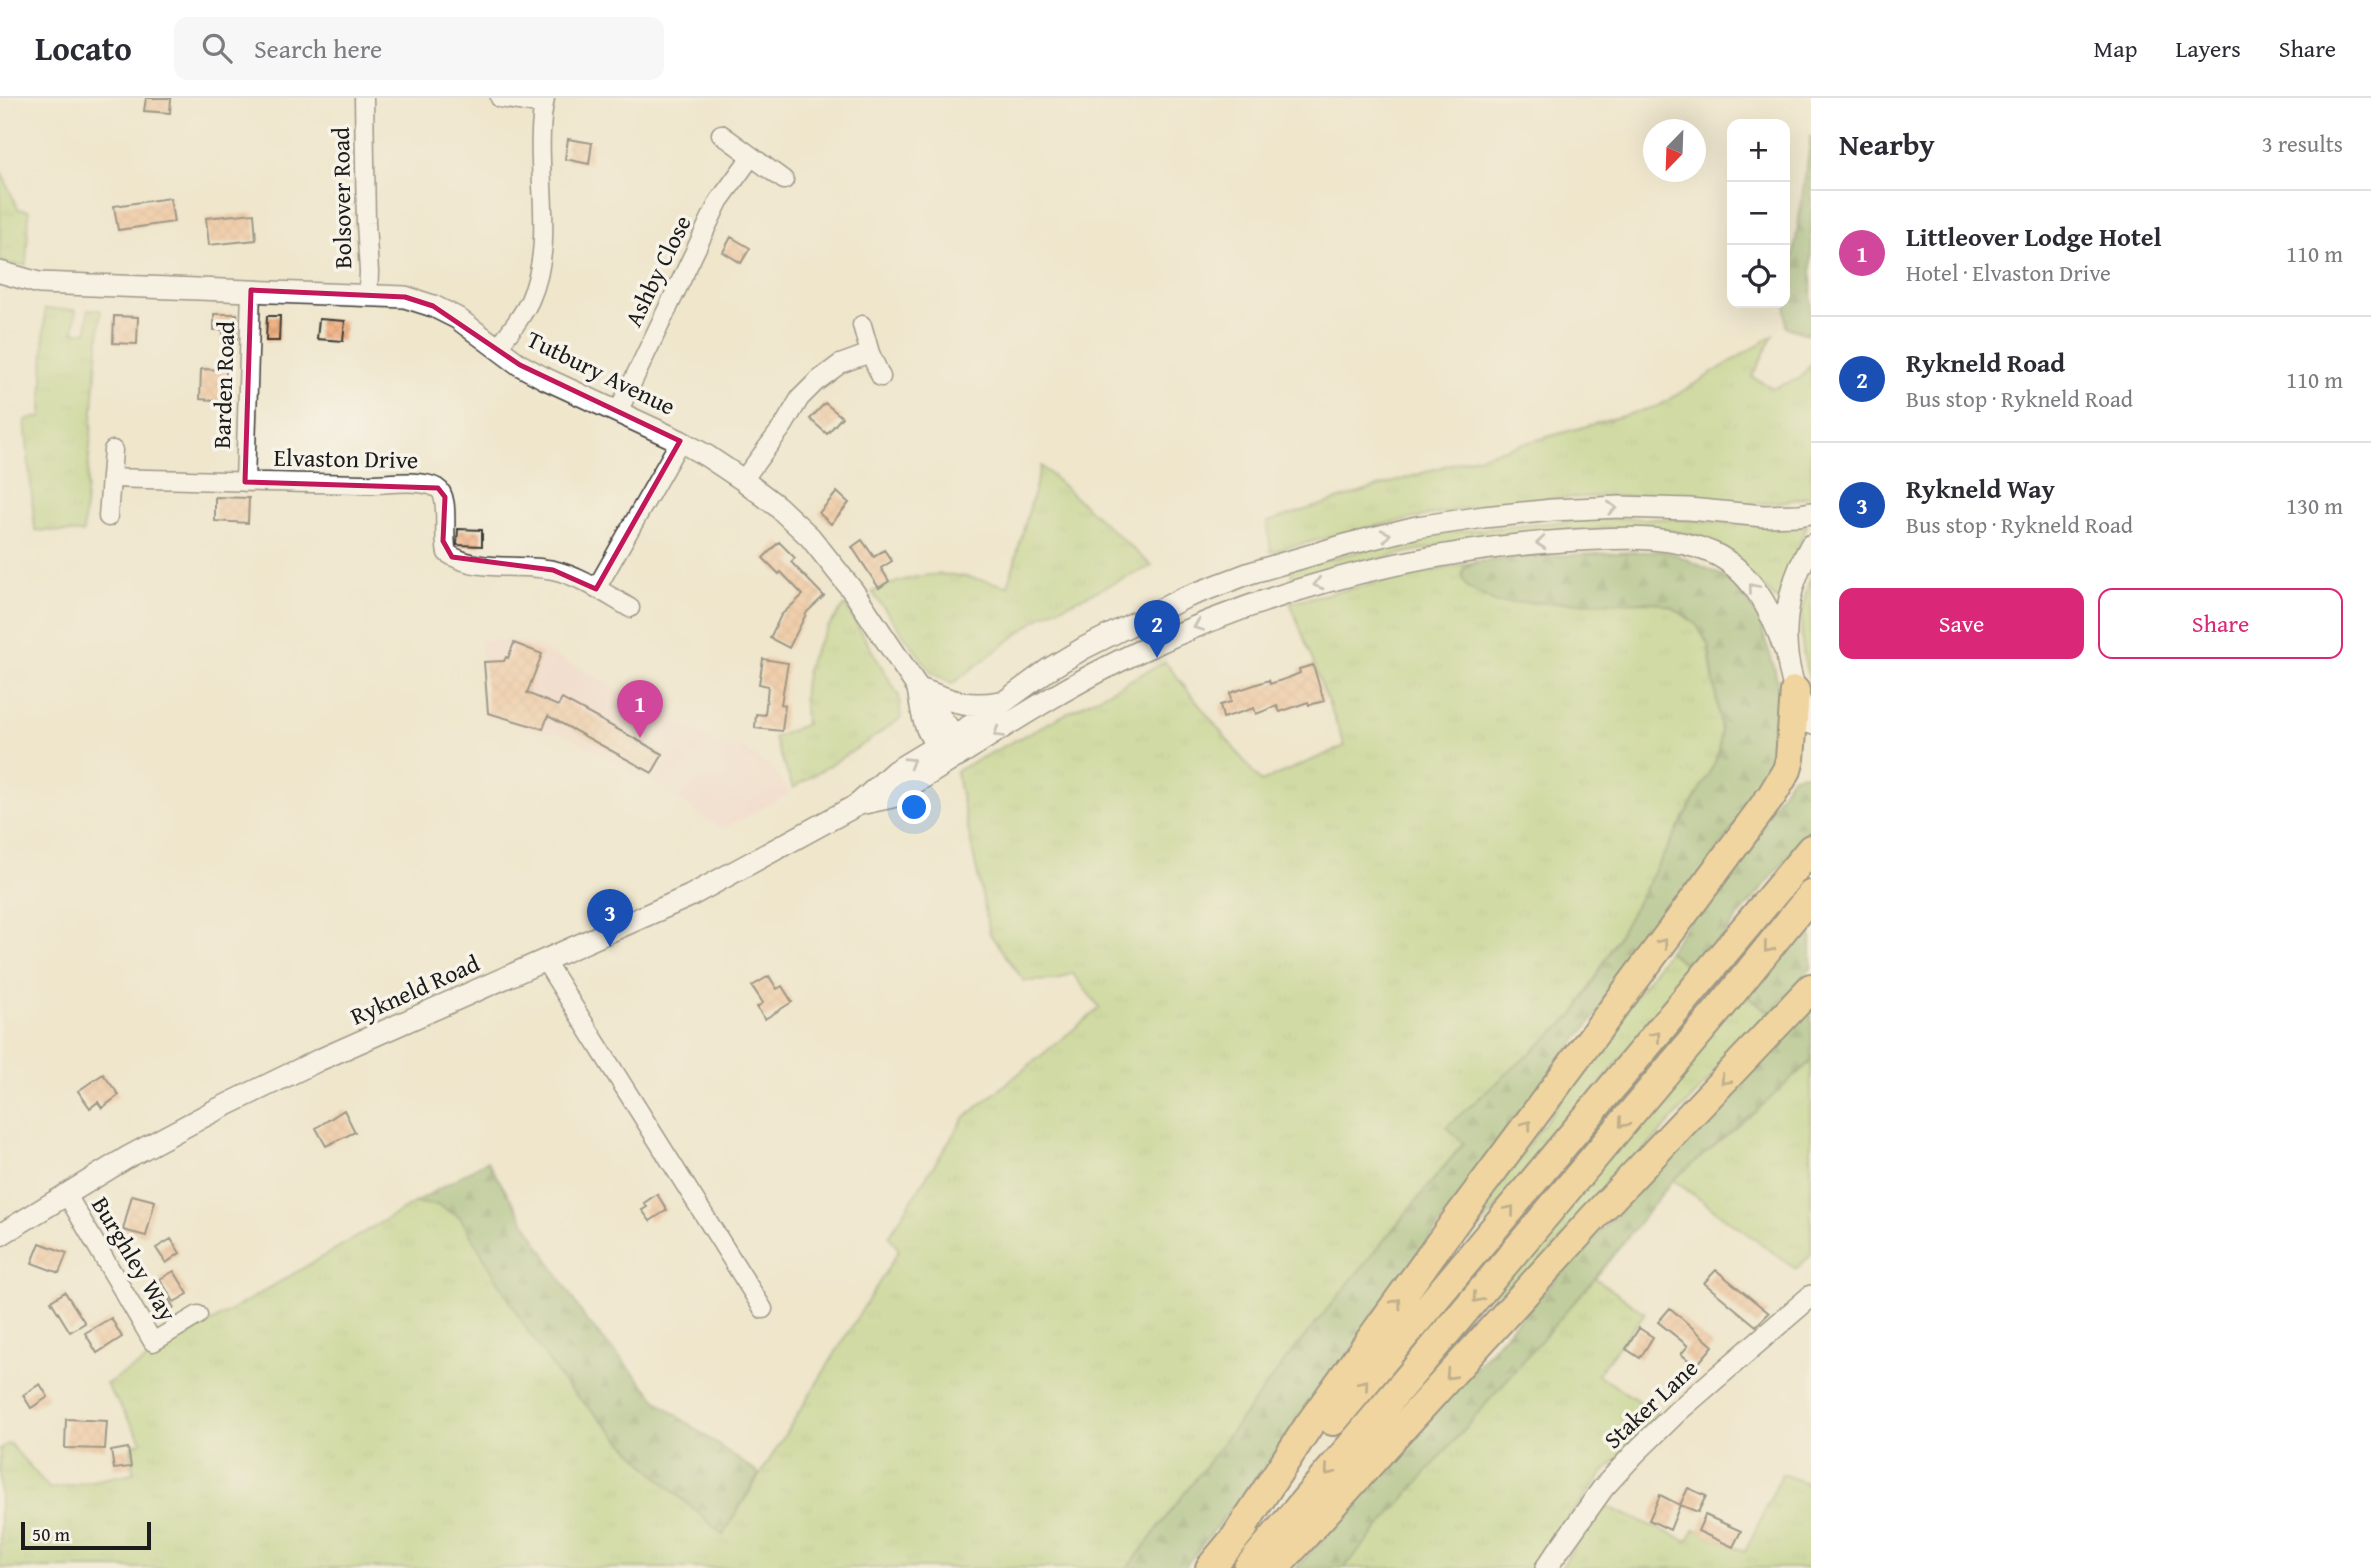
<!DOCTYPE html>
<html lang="en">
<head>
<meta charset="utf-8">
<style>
  body { margin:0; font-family:"Gentium Book Plus",serif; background:#f7f7f7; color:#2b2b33 }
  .controls { position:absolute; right:21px; top:21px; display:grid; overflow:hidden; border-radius:14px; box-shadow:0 7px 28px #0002 }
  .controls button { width:63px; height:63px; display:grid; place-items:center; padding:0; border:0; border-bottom:2px solid #e1e1e2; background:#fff; color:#2b2b33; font:35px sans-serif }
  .compass { position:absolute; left:1643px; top:21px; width:63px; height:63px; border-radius:50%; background:#fff; box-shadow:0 7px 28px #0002; rotate:203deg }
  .scale { position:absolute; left:21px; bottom:18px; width:130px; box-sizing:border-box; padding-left:7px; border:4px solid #1c1c1c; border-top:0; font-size:19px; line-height:24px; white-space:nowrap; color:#1c1c1c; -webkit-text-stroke:5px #f7f3e8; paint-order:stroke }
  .you { position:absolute; left:915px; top:710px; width:24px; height:24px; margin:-18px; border:5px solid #fff; border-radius:50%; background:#1a73e8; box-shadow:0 0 0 10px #1a73e833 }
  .badge { display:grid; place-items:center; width:46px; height:46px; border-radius:50%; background:#db2777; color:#fff; font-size:23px; font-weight:700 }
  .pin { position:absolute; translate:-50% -58px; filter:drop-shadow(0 2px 4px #0008) }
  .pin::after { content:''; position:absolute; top:37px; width:24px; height:21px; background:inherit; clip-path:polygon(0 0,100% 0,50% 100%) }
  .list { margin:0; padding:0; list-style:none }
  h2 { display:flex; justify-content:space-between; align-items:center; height:91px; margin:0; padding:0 28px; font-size:30px }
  h2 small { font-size:23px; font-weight:400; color:#7c7c81 }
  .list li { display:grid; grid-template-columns:46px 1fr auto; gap:21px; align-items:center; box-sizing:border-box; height:126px; padding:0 28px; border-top:2px solid #e1e1e2 }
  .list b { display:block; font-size:26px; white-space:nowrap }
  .list p { margin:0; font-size:23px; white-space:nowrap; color:#7c7c81 }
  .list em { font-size:23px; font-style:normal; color:#7c7c81 }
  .actions { display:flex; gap:14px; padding:21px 28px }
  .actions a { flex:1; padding:16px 0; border:2px solid #db2777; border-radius:14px; text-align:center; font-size:24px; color:#db2777 }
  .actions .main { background:#db2777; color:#fff }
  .icon { flex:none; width:38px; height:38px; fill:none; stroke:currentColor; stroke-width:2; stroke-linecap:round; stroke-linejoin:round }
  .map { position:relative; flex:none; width:1811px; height:1470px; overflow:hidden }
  header { display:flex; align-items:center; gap:42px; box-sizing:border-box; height:98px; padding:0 35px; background:#fff; border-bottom:2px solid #e1e1e2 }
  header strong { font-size:33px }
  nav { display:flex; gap:38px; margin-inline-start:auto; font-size:24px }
  .search { width:490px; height:63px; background:#f7f7f7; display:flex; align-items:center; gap:18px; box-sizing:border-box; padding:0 24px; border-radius:14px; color:#7c7c81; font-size:26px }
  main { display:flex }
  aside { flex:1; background:#fff }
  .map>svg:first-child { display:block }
  .built { fill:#f7d0cc }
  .grass { fill:url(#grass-tufts); stroke:#647448; stroke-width:2 }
  .forest { fill:url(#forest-firs); stroke:#536641; stroke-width:2 }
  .building { fill:url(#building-cross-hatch) }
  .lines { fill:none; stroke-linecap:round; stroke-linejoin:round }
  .minor-casing { stroke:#3c3a36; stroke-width:21 }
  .tertiary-casing { stroke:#3c3a36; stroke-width:24 }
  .trunk-casing { stroke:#3c3a36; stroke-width:32 }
  .minor { stroke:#fff; stroke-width:18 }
  .tertiary { stroke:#fff; stroke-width:21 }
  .trunk { stroke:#f4c16a; stroke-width:28 }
  .oneway { stroke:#999 }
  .oneway2 { stroke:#886e43 }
  .marked { fill:none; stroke:#c2185b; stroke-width:5; stroke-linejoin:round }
  .labels { text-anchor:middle; stroke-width:7; stroke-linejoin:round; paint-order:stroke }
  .street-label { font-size:24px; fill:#1c1c1c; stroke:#f7f3e8 }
</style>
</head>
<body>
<header>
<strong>Locato</strong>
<div class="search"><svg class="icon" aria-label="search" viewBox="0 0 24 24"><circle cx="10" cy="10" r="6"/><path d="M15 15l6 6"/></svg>Search here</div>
<nav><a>Map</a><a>Layers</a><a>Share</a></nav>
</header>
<main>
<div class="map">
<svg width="1811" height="1470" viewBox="0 0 1811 1470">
  <defs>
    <pattern id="grass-tufts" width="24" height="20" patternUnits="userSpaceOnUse" patternTransform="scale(1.75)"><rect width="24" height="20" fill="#adcd75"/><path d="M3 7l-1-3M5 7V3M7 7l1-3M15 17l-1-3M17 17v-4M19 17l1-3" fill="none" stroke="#94af65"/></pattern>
    <pattern id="forest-firs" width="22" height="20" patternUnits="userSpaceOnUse" patternTransform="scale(1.75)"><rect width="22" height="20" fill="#8ab066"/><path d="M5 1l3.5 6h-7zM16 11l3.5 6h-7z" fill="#708e53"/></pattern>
    <pattern id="building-cross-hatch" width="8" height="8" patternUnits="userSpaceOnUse" patternTransform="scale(1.75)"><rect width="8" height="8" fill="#f2b183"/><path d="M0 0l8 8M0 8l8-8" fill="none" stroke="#cf9871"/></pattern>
  </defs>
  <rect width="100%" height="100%" fill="#f7f3e8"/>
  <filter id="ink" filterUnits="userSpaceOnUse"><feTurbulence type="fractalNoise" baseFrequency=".0143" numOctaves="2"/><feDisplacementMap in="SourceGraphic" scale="14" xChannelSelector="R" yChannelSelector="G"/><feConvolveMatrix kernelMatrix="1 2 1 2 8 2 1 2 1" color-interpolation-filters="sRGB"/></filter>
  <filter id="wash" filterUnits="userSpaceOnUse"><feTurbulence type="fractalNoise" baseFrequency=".00686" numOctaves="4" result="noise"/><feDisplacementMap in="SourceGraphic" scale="28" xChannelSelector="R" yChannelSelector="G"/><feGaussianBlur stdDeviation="1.57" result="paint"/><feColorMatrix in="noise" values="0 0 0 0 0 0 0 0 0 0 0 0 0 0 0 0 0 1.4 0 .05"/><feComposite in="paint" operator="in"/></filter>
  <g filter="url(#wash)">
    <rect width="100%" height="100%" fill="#efe6cc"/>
    <path class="built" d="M512,542L539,550L604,583L716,645L740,648L770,669L791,695L722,731L650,683L564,636L541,633L487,619L481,543Z"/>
    <path class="grass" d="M0,71L18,111L29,113L26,167L8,166L0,162Z
      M45,211L76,212L74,234H87L88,212H101L83,435L35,432L25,322L42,319Z
      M1773,238L1752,279L1773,290L1799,281L1811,266V397L1809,398C1752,415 1678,396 1618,398C1588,399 1557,399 1527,402C1440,412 1355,432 1271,454L1267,424L1451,366L1658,308Z
      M1041,368L1152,468L1043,517L952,586L932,575L872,494C929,468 950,475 1008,488Z
      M1602,420L1670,421L1778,429L1807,428L1782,484L1779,504C1766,491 1722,449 1706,442C1678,430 1647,431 1617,431C1506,431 1403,453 1297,481L1293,480L1291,475L1294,470L1392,445L1452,434Z
      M1474,464L1464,470L1496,505L1655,504L1672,509L1696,526L1708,547L1721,633L1719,652L1714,666L1575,916L1446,1029L1464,1044L1284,1264L1128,1470H0V1351L9,1345L50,1391L133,1375L131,1349L142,1343L106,1286L414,1105L437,1107L460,1119L526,1230L564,1285L664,1385L723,1437L899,1152L889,1138L964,1020L1100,910L1072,875L1058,882L1024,883L990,836L956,673L1165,564L1261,684L1345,648L1290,504Z
      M1811,478V586C1798,549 1798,514 1811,478Z
      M845,507L899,598L901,620L867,644L793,690L774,640L806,626C797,575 813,546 845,507Z
      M1668,853L1694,873L1471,1141H1461Z
      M1743,895L1771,915L1448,1265L1440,1262Z
      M1811,963V1157L1796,1171L1673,1082L1753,1016Z
      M1595,1180L1645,1215L1597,1276L1660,1317L1605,1373L1529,1470H1344Z
      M1782,1376L1811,1387V1470H1561L1601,1406L1687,1443L1695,1431L1745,1454Z"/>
    <path class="forest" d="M1811,38V232L1807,236L1786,229L1785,216Z
      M1662,453L1677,457L1721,477L1737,490L1757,516L1775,572L1781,604L1778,664L1660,837L1506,1031L1389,1200L1268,1364L1184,1470H1128L1284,1264L1464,1045L1446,1029L1575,916L1714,666L1719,652L1721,633L1709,547L1696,526L1672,509L1655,504L1496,505L1467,489L1462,478L1464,470L1474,464L1524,459Z
      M1811,675V731L1694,873L1668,853L1793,678Z
      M1811,820V870L1771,915L1743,895Z
      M1811,907V963L1753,1016L1673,1082L1595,1180L1344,1470H1296L1526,1213Z
      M487,1063L586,1222L661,1306L759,1376L723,1437L664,1385L564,1285L526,1230L460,1119L437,1107L414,1105Z"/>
    <g id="blocks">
      <path class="building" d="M146,0H171L170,15L144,13Z
        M568,41L592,45L589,66L565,61Z
        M170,100L174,124L118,132L114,108Z
        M254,115L256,142L209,147L206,120Z
        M731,139L750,150L741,165L723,154Z
        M214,216H237V241L223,240V232H214Z
        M114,218L138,219L137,246L113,245Z
        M267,218H280L279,243H266Z
        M319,221L345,223L343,243L317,241Z
        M201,271L226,272L225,303L200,301Z
        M825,305L842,319L827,336L810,321Z
        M837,394L849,405L831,426L819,415Z
        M215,399L249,400L248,425L215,423Z
        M458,431L482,432V448L457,447Z
        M862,442L874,459L884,452L892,463L881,470L889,483L879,490L852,449Z
        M779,444L795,460L791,464L824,498L807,514L789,550L770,540L781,517L803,497L781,474L779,476L763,460Z
        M514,545L542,556L527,595L558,608L562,601L663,656L652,675L548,618L543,631L488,615L484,564L504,563L506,559L508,560Z
        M763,561L788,565L781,606L785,607L782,633L755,630L756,616L765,617L768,588L759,586Z
        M1313,567L1324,603L1309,607L1308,604L1280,614L1277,608L1256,616L1254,610L1223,620L1220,607L1231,604L1230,595L1269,582L1270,586L1288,580L1300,575L1299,571Z
        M769,878L777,891L782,888L792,904L765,921L757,909L763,905L752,888Z
        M103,976L119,997L102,1010L98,1004L90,1010L78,993Z
        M344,1012L355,1034L326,1048L316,1030Z
        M657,1096L667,1112L650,1123L642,1112L647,1109L644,1105Z
        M132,1097L155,1103L146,1138L123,1132Z
        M171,1141L180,1155L166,1165L156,1150Z
        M40,1145L67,1155L59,1175L32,1165Z
        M1716,1172L1769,1215L1756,1228L1704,1185Z
        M174,1173L188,1196L174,1204L160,1181Z
        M65,1194L85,1225L70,1234L51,1203Z
        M167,1198L174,1210L160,1219L152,1206Z
        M1670,1210L1713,1248L1696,1268L1681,1256L1688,1248L1658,1224Z
        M111,1220L122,1239L97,1255L85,1235Z
        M1639,1230L1653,1239L1640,1260L1626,1251Z
        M40,1286L48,1299L31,1310L23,1297Z
        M66,1321L107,1323L105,1351L65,1350Z
        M128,1350L131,1369L114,1371L111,1353Z
        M1688,1390L1706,1398L1698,1414L1680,1407Z
        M1660,1397L1680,1407L1670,1432L1649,1422Z
        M1705,1417L1741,1433L1733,1449L1698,1433Z"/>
    </g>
  </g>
  <g filter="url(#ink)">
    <use href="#blocks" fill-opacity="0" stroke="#3c3a36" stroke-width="2"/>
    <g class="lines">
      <g class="minor-casing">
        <path id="minor" d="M364,0L366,125L369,174L368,198
          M500,0L543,7
          M721,36L784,82
          M862,227L870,255L881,279
          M497,250C509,235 522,219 530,202C558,139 531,66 545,0
          M618,314L719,103L751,59
          M112,380C196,382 279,385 363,386C382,387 421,380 437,390C451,398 442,438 447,455C478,476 518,464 553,472C580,478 606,496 630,510
          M743,382L784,327L800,300L816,284L840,266L870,255
          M245,384L251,192
          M108,419L113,352
          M596,491L680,343
          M545,863L763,1211
          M67,1097L153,1244L198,1217"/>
      </g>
      <g class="tertiary-casing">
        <path id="tertiary" d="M0,174L39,185L405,199L433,208L457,220L520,267L544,280L680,343L707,358L743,382L777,408L810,439L853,493L918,590L954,637L957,659
          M1811,447C1778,505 1777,568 1811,625
          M918,590C922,617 924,641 949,655
          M920,591C952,603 966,610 1000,604
          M860,706L892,699C973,650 1052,594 1138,554C1276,489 1425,451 1577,442C1623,440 1670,436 1713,455C1750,472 1772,513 1784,550
          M0,1137L128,1059L212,1014L319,962L690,798L857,707L895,673L978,623L1049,571L1084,550L1184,500L1250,475L1349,446L1417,429L1484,419L1552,412L1620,409L1689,411L1764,418L1799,417L1811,415
          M1546,1470L1603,1390L1635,1355L1678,1313L1811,1198"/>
      </g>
      <g class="trunk-casing">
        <path id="trunk" d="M1333,1323L1811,751
          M1233,1443L1309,1327L1457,1121L1772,697L1787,672L1790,661L1795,593
          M1210,1470L1244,1429
          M1248,1470L1720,910L1811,797
          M1275,1470L1595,1118L1811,890"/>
      </g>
      <use href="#minor" class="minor"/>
      <use href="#tertiary" class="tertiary"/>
      <use href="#trunk" class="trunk"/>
    </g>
    <defs><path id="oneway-chevron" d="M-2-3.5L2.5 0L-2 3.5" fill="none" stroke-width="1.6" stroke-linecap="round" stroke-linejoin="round" transform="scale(1.75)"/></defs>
    <g class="oneway">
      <use href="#oneway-chevron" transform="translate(1612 410) rotate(-2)"/>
      <use href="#oneway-chevron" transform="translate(1386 437) rotate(-13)"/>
      <use href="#oneway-chevron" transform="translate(1541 445) rotate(175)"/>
      <use href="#oneway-chevron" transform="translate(1318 486) rotate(164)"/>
      <use href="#oneway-chevron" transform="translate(1753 490) rotate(-130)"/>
      <use href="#oneway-chevron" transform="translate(1198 528) rotate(157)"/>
      <use href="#oneway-chevron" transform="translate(998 635) rotate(148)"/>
      <use href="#oneway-chevron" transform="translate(910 664) rotate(-31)"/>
    </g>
    <g class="oneway2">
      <use href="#oneway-chevron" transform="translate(1663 845) rotate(-53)"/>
      <use href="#oneway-chevron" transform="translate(1768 850) rotate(129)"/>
      <use href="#oneway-chevron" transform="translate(1656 938) rotate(-50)"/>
      <use href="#oneway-chevron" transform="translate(1725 982) rotate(133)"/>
      <use href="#oneway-chevron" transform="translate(1623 1025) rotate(130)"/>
      <use href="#oneway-chevron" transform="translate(1527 1027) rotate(-53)"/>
      <use href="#oneway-chevron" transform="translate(1510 1112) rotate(-50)"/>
      <use href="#oneway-chevron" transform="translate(1477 1200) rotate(130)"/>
      <use href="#oneway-chevron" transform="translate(1397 1205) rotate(-54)"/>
      <use href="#oneway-chevron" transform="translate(1450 1277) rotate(133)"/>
      <use href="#oneway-chevron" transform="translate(1364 1286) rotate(-50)"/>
      <use href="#oneway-chevron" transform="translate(1329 1373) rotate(130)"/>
    </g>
  </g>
  <path d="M0 0H1811V1470H0ZM251,192L405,199L433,208L520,267L680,343L596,491L553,472L452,459L443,443L445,399L438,390L245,384Z" fill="#efe6cc" fill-opacity=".55" fill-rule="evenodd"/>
  <path class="marked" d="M251,192L405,199L433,208L520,267L680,343L596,491L553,472L452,459L443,443L445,399L438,390L245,384Z"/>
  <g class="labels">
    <g class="street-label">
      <text transform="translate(342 100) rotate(-91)" y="8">Bolsover Road</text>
      <text transform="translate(658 173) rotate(-64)" y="8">Ashby Close</text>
      <text transform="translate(601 275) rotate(26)" y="8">Tutbury Avenue</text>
      <text transform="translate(224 287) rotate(-88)" y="8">Barden Road</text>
      <text transform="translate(346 361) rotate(1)" y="8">Elvaston Drive</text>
      <text transform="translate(415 892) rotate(-24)" y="8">Rykneld Road</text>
      <text transform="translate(134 1161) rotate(59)" y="8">Burghley Way</text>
      <text transform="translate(1651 1306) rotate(-43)" y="8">Staker Lane</text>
    </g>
  </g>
</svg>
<div class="controls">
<button>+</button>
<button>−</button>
<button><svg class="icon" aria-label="locate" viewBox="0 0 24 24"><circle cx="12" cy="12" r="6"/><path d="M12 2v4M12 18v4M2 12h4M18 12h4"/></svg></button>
</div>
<svg class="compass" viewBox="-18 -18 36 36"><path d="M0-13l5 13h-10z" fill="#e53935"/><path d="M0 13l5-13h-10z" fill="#7c7c81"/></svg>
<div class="scale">50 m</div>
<div class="you"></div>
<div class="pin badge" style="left:640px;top:640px;background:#d1479c">1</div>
<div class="pin badge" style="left:1157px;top:560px;background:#1a4fb4">2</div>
<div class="pin badge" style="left:610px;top:849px;background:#1a4fb4">3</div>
</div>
<aside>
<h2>Nearby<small>3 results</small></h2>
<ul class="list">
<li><span class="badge" style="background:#d1479c">1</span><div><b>Littleover Lodge Hotel</b><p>Hotel · Elvaston Drive</p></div><em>110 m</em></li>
<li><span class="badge" style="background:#1a4fb4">2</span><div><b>Rykneld Road</b><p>Bus stop · Rykneld Road</p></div><em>110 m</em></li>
<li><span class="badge" style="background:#1a4fb4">3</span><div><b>Rykneld Way</b><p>Bus stop · Rykneld Road</p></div><em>130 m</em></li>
</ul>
<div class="actions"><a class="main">Save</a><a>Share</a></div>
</aside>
</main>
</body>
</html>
